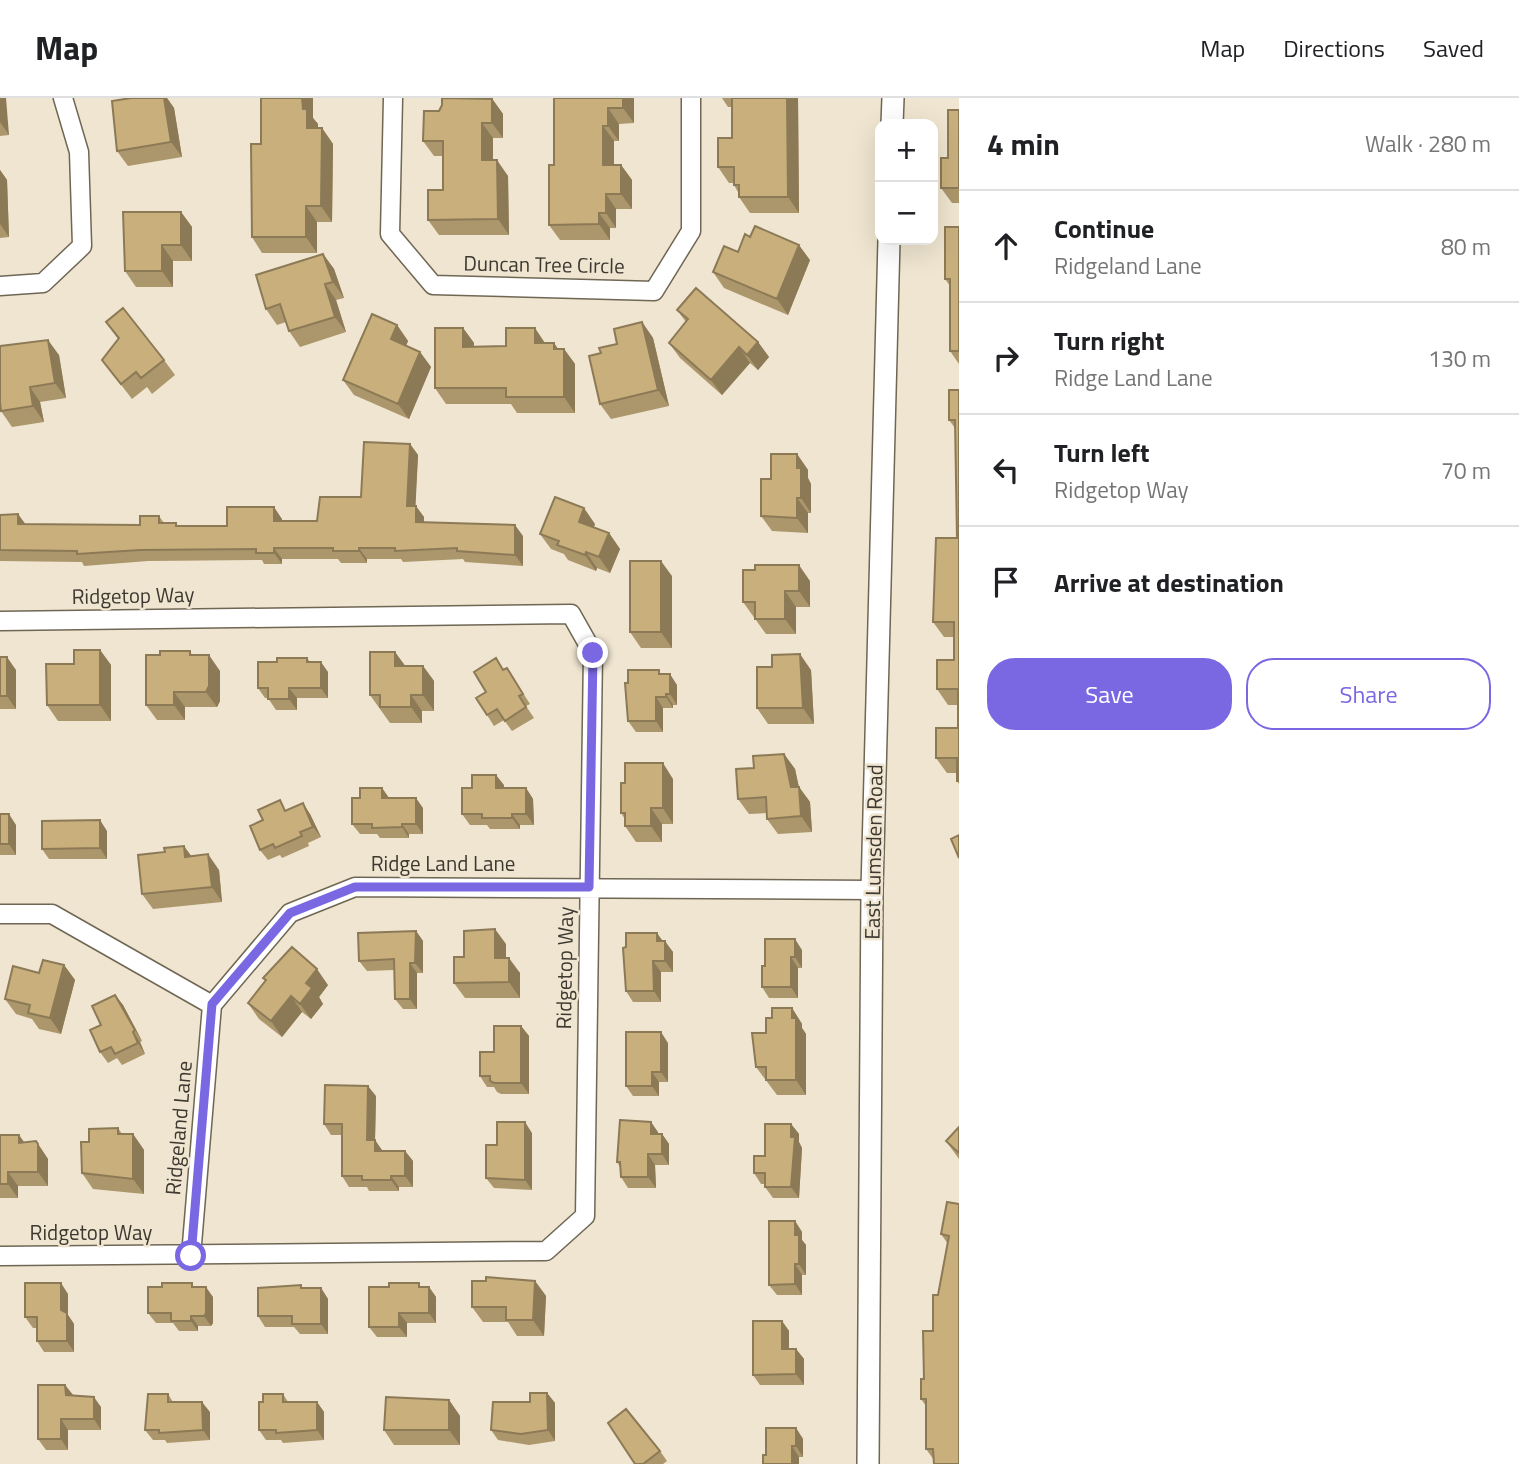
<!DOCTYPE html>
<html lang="en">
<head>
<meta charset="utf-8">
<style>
  body { margin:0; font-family:"Titillium Web",sans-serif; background:#f6f6f6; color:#202124 }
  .controls { position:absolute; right:21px; top:21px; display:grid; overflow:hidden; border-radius:14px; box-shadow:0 7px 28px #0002 }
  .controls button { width:63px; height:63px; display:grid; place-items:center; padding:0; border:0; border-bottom:2px solid #e0e0e0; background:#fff; color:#202124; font:35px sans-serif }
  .stop { position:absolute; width:21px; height:21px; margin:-16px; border:5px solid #7a68e3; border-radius:50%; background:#fff }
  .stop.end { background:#7a68e3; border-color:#fff; box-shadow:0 2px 7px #0008 }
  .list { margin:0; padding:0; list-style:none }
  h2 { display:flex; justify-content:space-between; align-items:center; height:91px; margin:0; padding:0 28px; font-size:30px }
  h2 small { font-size:23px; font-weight:400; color:#757577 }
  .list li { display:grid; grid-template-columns:46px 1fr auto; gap:21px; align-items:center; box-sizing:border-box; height:112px; padding:0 28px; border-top:2px solid #e0e0e0 }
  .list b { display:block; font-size:26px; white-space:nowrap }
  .list p { margin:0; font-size:23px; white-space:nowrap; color:#757577 }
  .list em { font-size:23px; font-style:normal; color:#757577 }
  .actions { display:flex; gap:14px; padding:21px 28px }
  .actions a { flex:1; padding:16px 0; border:2px solid #7a68e3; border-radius:28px; text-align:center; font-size:24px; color:#7a68e3 }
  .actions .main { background:#7a68e3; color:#fff }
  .icon { flex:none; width:38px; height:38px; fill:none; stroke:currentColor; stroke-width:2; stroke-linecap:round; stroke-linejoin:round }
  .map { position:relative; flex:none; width:959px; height:1366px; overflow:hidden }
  header { display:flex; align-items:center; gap:42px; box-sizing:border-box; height:98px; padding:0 35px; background:#fff; border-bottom:2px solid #e0e0e0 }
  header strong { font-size:33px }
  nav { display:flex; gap:38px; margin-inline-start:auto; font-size:24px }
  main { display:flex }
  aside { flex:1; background:#fff }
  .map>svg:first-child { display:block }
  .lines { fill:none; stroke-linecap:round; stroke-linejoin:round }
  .minor-casing { stroke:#6f6654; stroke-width:21 }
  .tertiary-casing { stroke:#6f6654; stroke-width:24 }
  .minor { stroke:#fff; stroke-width:18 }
  .tertiary { stroke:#fff; stroke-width:21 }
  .wall { fill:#ac966b }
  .shaded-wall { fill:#8c7a57 }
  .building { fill:#c8af7c; stroke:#8c7a57; stroke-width:2 }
  .route { stroke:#7a68e3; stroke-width:9 }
  .labels { text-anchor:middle; stroke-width:5; stroke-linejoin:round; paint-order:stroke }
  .street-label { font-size:21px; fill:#3d3931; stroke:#efe5d0 }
</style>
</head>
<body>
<header>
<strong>Map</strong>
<nav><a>Map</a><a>Directions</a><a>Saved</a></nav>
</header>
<main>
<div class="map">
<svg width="959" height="1366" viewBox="0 0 959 1366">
  <rect width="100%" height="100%" fill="#efe5d0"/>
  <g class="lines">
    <g class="minor-casing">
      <path id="minor" d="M393,0L390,136L433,187L654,193L691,133V0
        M0,188L43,185L82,148L79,54L63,0
        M0,523L571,516L593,555L585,1118L546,1153L0,1158
        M0,816H52L212,907
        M212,907L290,815L355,789L872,792
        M191,1158L212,907"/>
    </g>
    <g class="tertiary-casing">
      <path id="tertiary" d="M892,26L893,0
        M868,1366L872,792L889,142"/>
    </g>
    <use href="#minor" class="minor"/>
    <use href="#tertiary" class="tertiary"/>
  </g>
  <path class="wall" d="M0,0L9,37L0,38Z
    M131,0H167L174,10L182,59L128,68L117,53Z
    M493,0V2L503,16V40H493V62L508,78L509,137H439L428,122L443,92V58H434L423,43L439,13L442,7Z
    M554,0H634V25L619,26V43H614V67H621L632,82V111H616V130H610V142H560L549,127L554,67Z
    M722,0H798L799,115H750L739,99V96L734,87V85H729L718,69L732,40V9H728Z
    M959,12V105H952L941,90Z
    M313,20L318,26V30H322L333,46L332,124H317V155H262L252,139Z
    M0,72L7,82L9,139L0,140Z
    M181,114L192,129V163H173V189H136L125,173Z
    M959,129V266L950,253V188L945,181Z
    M323,156L334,171L344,200L336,202L346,234L300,249L289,233L286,224L277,227L266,211Z
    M810,162L788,217L724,190L713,174Z
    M677,212L758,244L769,259L758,272L750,265L722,297L680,260L669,245L686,224Z
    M106,224L164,262L175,277L152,296L147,289L132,301L102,262L118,241Z
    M642,224L653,240L669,308L611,321L600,306L601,255L617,246Z
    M397,227L408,243L406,248L420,254L431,269L409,321L354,297L343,282Z
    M463,230L474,245V249L506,248L554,245L558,251H564L575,266V315H517L511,306H446L435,290Z
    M59,257L66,300L40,304L44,324L12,329L1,313Z
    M959,292V686L957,683V675H947L936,660L958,630V607H948L937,591L954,562V539H944L933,524L957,440L955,330L949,322Z
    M410,346L418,357L415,408L424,419V424L523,438V468L465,464L463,461L403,464L401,461H367V465H341L338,461H282V466H264L262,462L148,463L84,468L82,464L0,463V417L18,416L25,426L140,427L159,418L164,425H176L178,428H227L282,421V423H317L361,399Z
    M797,356L808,372V380L811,386V415H808V435L772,433L761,418L771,381Z
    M595,426L594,429L609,435L620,451L610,475L597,470L596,473L568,462L564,456L551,451L540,436Z
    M672,478V550H641L630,534Z
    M810,483V509H796V536H766L743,504Z
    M100,552L111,567V623H58L47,607L74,566Z
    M190,553L192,557L220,573V603L217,609H185V622H157L146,607L160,557Z
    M395,554L405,568H423L434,583V613H422V625H390L370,597Z
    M0,559L16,572V611H0Z
    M307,560L310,564L328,574V600H297V612H276L268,600H265L258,590L277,564Z
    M507,570L530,606L526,608L534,620L512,633L504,622L494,628L487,617L486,594Z
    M811,572L814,626H768L757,610Z
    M662,576L677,587V607H673V610H663V634H636L628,623V585Z
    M784,656L795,671L799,689L810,704L812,734L778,736L767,721V715L749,716L738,701L754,670Z
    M673,681V726H662V744H636L625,728V721L621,715Z
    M504,687V690H526L533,701L534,727H520V731H490L487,727H470L462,716L472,690Z
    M382,690L389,700L423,710V736H409V740H380L377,736H360L352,726L360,700Z
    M287,712L310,716L321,739L308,745L309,748L282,760L280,757L268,762L260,752Z
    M0,716L16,727V757H0Z
    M107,733V761H49L42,751Z
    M219,772L222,804L153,811L142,796Z
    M416,833L423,843V875H417V911H403L395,901L394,872L367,873L359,863Z
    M663,843L673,854V874H661V904H633L626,893Z
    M506,846V860L520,875V900H465L454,885L464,859Z
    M802,852V870H798V900H769L762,889L765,868Z
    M64,867L75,882L61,936L39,931L32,921L16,916L5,901L39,875Z
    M263,880L328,887L319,899L323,906L311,921L302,914L282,939L259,921L248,905L265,883Z
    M115,897L123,907L142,943L140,944L145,956L122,967L117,960L108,965L100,954L101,927Z
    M792,910L802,926V930L806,936V997H777L756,969L766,935L772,920Z
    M521,928L529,938V996H501L497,994L494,989H487L480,978L494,954Z
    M668,945V984H659V998H633L626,988Z
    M376,998L375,1042L382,1053H405L413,1063V1089H399V1093H369L367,1089H349L342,1078V1037H331L324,1026Z
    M651,1024L658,1036H662L669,1046V1067H655L656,1090H628L621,1079L620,1069L617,1064Z
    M791,1026L799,1036V1044L802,1050L799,1100H773L765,1089V1086H761L754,1075Z
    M959,1029V1061L946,1043Z
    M118,1030L122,1036H133L144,1052V1096L93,1091L82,1075L89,1044Z
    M532,1035V1092L494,1090L486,1080L497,1047Z
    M0,1037H19L24,1045L36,1043L48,1061V1088H18V1100H0Z
    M959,1106L934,1362L926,1351V1308L921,1301L938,1197L948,1146L941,1136Z
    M795,1123L802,1134V1142L806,1147V1177H802V1197H777L769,1187Z
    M535,1183L546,1198L544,1238H517L508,1224H483L472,1209Z
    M301,1187L303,1190H321L328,1201V1236H300L294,1229H265L258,1218Z
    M195,1189L213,1199V1225L211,1228H198V1233H179L173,1225H156L148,1215Z
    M422,1189H429L436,1199V1225H407V1239H377L369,1229Z
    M68,1196V1217L74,1226V1254H44L37,1243V1230H33L25,1219Z
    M782,1223L789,1233V1251H796L804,1261V1287H760L753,1277Z
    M65,1287L73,1297L101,1309V1332H68V1352H46L38,1341Z
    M547,1295L555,1305V1343L529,1347L498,1342L491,1332L530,1304Z
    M168,1296L173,1304L210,1314V1342L167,1345L165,1342H153L145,1332Z
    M283,1296L288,1304H317L324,1314V1342L283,1345L281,1342H266L259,1332L263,1304Z
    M449,1302L460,1318V1347H394L384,1332Z
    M796,1330L803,1341V1359H799V1366L766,1357Z
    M660,1353L667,1363L663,1366H635Z"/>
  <path class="shaded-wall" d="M0,0H6L9,37L0,24Z
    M164,0H167L174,10L182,59L171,44Z
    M302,0H313V20L318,26V46L307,30L303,11Z
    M482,0H493V2L503,16V40L492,25Z
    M623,0H634V25L623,10Z
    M787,0H798L799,115L788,99Z
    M608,10L619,26V43L608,28Z
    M482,25L493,40V78L482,62Z
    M603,28L614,43V83L603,67Z
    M322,30L333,46L332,124L321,108Z
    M497,62L508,78L509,137L498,121Z
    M621,67L632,82V111L621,96Z
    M0,72L7,82L9,139L0,126Z
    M606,96L616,111V130L606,115Z
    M306,108L317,124V155L306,139Z
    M181,114L192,129V163L181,147Z
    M599,115L610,130V142L599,126Z
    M162,147L173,163V189L162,173Z
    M799,147L810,162L788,217L777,201Z
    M323,156L334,171L344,200L333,184Z
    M325,186L336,202L346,234L335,219Z
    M642,224L653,240L669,308L658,292Z
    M397,227L408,243L402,257L391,241Z
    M463,230L474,245V264L463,249Z
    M535,230L545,245H535Z
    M48,242L59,257L66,300L55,285Z
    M758,244L769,259L758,272L747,257Z
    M554,245L564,260V251L575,266V315L564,299L554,251Z
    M739,249L750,265L722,297L711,282Z
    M420,254L431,269L409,321L398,306Z
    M30,289L40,304L44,324L33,308Z
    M410,346L418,357L415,419L407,408Z
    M797,356L808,372V380L811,386V415L801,400L797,370Z
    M797,400L808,415V435L797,420Z
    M416,408L424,419V435L416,424Z
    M274,409L282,421V434L274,423Z
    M584,410L595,426L590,439L579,424Z
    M18,416L26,427L18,426Z
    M515,427L523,438V468L515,457Z
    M609,435L620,451L610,475L599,459Z
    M274,450L282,461V466L274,455Z
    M359,450L367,461V465L359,453Z
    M586,454L597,470L596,473L585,457Z
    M661,463L672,478V550L661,534Z
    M799,467L810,483V509L799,493Z
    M785,493L796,509V536L785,521Z
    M100,552L111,567V623L100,607Z
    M395,554L406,569L395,568Z
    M800,556L811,572L814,626L803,610Z
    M209,557L220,573V603L217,609L206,594Z
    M7,559L16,572V611L7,598Z
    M321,564L328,574V600L321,590Z
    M423,568L434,583V613L423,597Z
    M670,576L677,587V607L670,596Z
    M289,590L297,600V612L289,601Z
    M174,594L185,609V622L174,607Z
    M666,596L673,607V610L666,599Z
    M411,597L422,613V625L411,609Z
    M656,599L663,610V634L656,623Z
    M784,656L795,671L799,690V689L810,704L812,734L801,718L791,689Z
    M663,665L673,681V726L663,710Z
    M496,677L504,687V701L496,690Z
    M382,690L389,700H382Z
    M526,690L533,701L534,727L526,716Z
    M416,700L423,710V736L416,726Z
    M303,705L310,716L321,739L313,729Z
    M651,710L662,726V744L651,728Z
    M9,716L16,727V757L9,746Z
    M512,716L520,727V731L512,720Z
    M100,722L107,733V761L100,750Z
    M402,726L409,736V740L402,729Z
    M184,748L195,763L185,759Z
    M208,756L219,772L222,804L212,789Z
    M495,831L506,846V875L495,860Z
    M416,833L423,843V875L415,865Z
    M657,835L665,846L657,843Z
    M795,841L802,852V870L795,859Z
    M665,843L673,854V874L665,863Z
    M791,859L798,870V900L791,889Z
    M509,860L520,875V900L509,884Z
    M653,863L661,874V904L654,893Z
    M410,865L417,875V911L410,901Z
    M64,867L75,882L61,936L50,920Z
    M317,871L328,887L319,899L323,906L311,921L300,906L306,885Z
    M115,897L123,907L142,943L135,932Z
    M291,898L302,914L282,939L271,923Z
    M792,910L802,926V930L806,936V997L796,982Z
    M521,928L529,938V996L521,985Z
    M133,934L140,944L145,956L138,945Z
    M661,934L668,945V984L661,974Z
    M652,974L659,984V998L652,988Z
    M368,988L376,998L375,1042L382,1052V1063L367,1042Z
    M525,1024L532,1035V1092L525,1082Z
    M651,1024L658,1034V1046L651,1036Z
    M791,1026L799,1036V1044L802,1050L799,1100L791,1089Z
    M133,1036L144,1052V1096L133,1081Z
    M662,1036L669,1046V1067L662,1056Z
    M19,1037L29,1051L19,1045Z
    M38,1046L48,1061V1088L38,1074Z
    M405,1053L413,1063V1089L405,1078Z
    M648,1056L655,1067L656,1090L648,1079Z
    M8,1074L18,1088V1100L8,1086Z
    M391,1078L399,1089V1093L391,1082Z
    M795,1123L802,1134V1142L806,1147V1177L799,1166L795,1137Z
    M795,1166L802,1177V1197L795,1186Z
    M535,1183L546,1198L544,1238L533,1222Z
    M61,1185L68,1196V1217L74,1226V1254L67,1243L61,1212Z
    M206,1189L213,1199V1225L211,1228L204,1218Z
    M429,1189L436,1199V1225L429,1215Z
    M321,1190L328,1201V1236L321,1226Z
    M399,1215L407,1225V1239L399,1229Z
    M191,1218L198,1228V1233L191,1223Z
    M782,1223L789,1233V1261L782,1251Z
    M796,1251L804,1261V1287L796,1276Z
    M65,1287L73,1297H66Z
    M547,1295L555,1305V1343L548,1332Z
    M94,1299L101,1309V1332L94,1321Z
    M449,1302L460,1318V1347L449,1332Z
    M202,1304L210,1314V1342L203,1332Z
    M317,1304L324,1314V1342L317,1332Z
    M61,1321L68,1332V1352L61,1341Z
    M796,1330L803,1341V1359L796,1348Z
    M792,1348L799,1359V1366H792Z"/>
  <path class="building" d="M131,0H164L171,44L117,53L112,3Z
    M261,0H302L303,11H307V30H322L321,108H306V139H252L251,46H261Z
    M442,0L492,1V25H482V62H497L498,121L428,122V92H443V43H423L424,13H439L442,7Z
    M554,0H623V10H608V28H603V67H621V96H606V115H599V126L549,127V67H554Z
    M732,0H787L788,99H739V87H734V69H718V40H732Z
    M948,12H959V90H941V60H948Z
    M123,114H181V147H162V173H125Z
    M755,128L799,147L777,201L713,174L724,148L738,154L745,136L750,139Z
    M945,129H959V253H950V181H945Z
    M323,156L333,184L325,186L335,219L289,233L280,206L266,211L256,177Z
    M696,190L758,244L747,257L739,249L711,282L669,245L688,221L677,212Z
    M123,210L164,262L141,280L136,274L121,286L102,262L119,240L106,224Z
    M372,216L397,227L391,241L420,254L398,306L343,282Z
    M642,224L658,292L600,306L589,258L601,255L599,250L617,246L614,231Z
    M435,230H463V249L506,248V230H535V245H554V251H564V299H506V290H435Z
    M48,242L55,285L30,289L33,308L1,313L0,304V248Z
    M949,292H959V683H957V660H936V630H958V591H937V562H954V524H933L936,440H957L955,322H949Z
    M364,344L410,346L407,408H416V424L515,427V457L457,453V450L395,453V450H359V453H333V450H274V455H256V451L140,452L77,456V453L0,452V417L18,416V426L140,427V418H159V425H176V428H227V409H274V423H317L320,399H361Z
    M771,356H797V370H801V400H797V420L761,418V381H771Z
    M555,399L584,410L579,424L609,435L599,459L586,454L585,457L557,447L559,443L540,436Z
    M630,463H661V534H630Z
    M755,467H799V493H785V521H755V504H743V472H755Z
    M74,552H100V607H47L46,566H74Z
    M160,553H190V557H209V588L206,594H174V607H146V557H160Z
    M370,554H395V568H423V597H411V609H380V597H370Z
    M800,556L803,610H757V569H772V557Z
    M0,559H7V598H0Z
    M277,560H307V564H321V590H289V601H268V590H258V564H277Z
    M496,560L503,572L507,570L523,596L519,598L526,609L505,623L497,611L487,617L476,600L486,594L474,574Z
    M628,572H659V576H670V596H666V599H656V623H628L625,585H628Z
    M784,656L791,689H799L801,718L767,721L766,699L738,701L736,671L754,670L753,658Z
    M625,665H663V710H651V728H625V715H621V685H625Z
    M472,677H496V690H526V716H512V720H482V716H462V690H472Z
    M360,690H382V700H416V726H402V729L372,730V726H352V700H360Z
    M280,702L285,713L303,705L313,729L300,734L302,738L275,750L273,746L260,752L250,728L263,722L258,712Z
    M0,716H9V746H0Z
    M100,722V750L42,751V723Z
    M959,737V760L951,741Z
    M184,748L185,759L208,756L212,789L142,796L138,757L165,754L164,750Z
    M495,831V860H509V884L454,885V859H464V833Z
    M416,833L415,865H410V901H395L394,861L359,863L358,835Z
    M626,835H657V843H665V863H653L654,893H626L623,850L626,849Z
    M765,841H795V859H791V889H762V868H765Z
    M292,849L317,871L306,885L312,890L300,906L291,898L271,923L248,905L266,882L263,880Z
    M43,862L64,867L50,920L28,915L30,907L5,901L13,868L39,875Z
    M115,897L135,932L133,934L138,945L115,956L111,949L100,954L90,932L101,927L92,908Z
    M772,910H792V920H796V982H766V969H756L752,935H766V920H772Z
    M494,928H521V985H494L490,983V978H480V954H494Z
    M626,934H661V974H652V988H626Z
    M325,987L368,988L367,1042H375V1053H405V1078H391V1082H362V1078H342V1026H324Z
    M620,1022L651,1024V1036H662V1056H648V1079H621L620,1064H617Z
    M497,1024H525V1082L486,1080V1047H497Z
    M765,1026H791V1039H795L791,1089H765V1075H754V1058H765Z
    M959,1029V1055L946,1043Z
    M118,1030V1036H133V1081L82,1075L81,1044H89V1031Z
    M0,1037H19V1045L36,1043L38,1046V1074H8V1086H0Z
    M947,1104L959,1106V1366H934L933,1351H926V1301H921V1281H924L923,1233H933V1197H938L949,1138L941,1136Z
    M769,1123H795V1137H799V1166H795V1186L769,1187Z
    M486,1179L535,1183L533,1222H506V1209H472V1183H486Z
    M25,1185H61V1212L67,1215V1243H37V1219H25Z
    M162,1185H192V1189H206V1215L204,1218H191V1223H171V1215H148V1189H162Z
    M389,1185H419V1189H429V1215H399V1229H369V1189H389Z
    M301,1187V1190H321V1226H292V1218H258V1190Z
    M753,1223H782V1251H796V1276L753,1277Z
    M38,1287H65L66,1297L94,1299V1321H61V1341H38Z
    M530,1295H547L548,1332L521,1336L491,1332L493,1304H530Z
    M148,1296H168V1304H202L203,1332L159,1335V1332H145Z
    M263,1296H283V1304H317V1332L276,1335V1332H259V1304H263Z
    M386,1299L449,1302V1332H384Z
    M626,1311L660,1353L643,1366H635L608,1325Z
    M766,1330H796V1348H792V1366H763V1357H766Z"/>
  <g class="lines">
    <path class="route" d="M191,1158L212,906L290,815L355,789H589L593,555"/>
  </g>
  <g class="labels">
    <g class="street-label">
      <text transform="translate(544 167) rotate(1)" y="7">Duncan Tree Circle</text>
      <text transform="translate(133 498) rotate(-1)" y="7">Ridgetop Way</text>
      <text transform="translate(874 754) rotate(-89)" y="7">East Lumsden Road</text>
      <text x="443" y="773">Ridge Land Lane</text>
      <text transform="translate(565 870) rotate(-89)" y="7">Ridgetop Way</text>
      <text transform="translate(179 1030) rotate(-85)" y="7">Ridgeland Lane</text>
      <text x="91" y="1142">Ridgetop Way</text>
    </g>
  </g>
</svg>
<div class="controls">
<button>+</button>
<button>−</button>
</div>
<div class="stop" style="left:191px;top:1158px"></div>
<div class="stop end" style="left:593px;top:555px"></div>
</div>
<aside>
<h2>4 min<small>Walk · 280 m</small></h2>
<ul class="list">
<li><svg class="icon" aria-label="ahead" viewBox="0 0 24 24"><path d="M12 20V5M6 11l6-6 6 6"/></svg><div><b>Continue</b><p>Ridgeland Lane</p></div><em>80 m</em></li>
<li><svg class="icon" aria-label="right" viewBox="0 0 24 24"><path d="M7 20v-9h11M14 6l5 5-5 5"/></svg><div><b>Turn right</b><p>Ridge Land Lane</p></div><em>130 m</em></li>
<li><svg class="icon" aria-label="left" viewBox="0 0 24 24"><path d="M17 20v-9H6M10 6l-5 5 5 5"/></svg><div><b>Turn left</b><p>Ridgetop Way</p></div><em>70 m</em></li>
<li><svg class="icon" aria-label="arrive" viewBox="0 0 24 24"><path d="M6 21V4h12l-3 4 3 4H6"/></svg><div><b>Arrive at destination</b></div></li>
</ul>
<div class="actions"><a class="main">Save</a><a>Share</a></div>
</aside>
</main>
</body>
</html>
